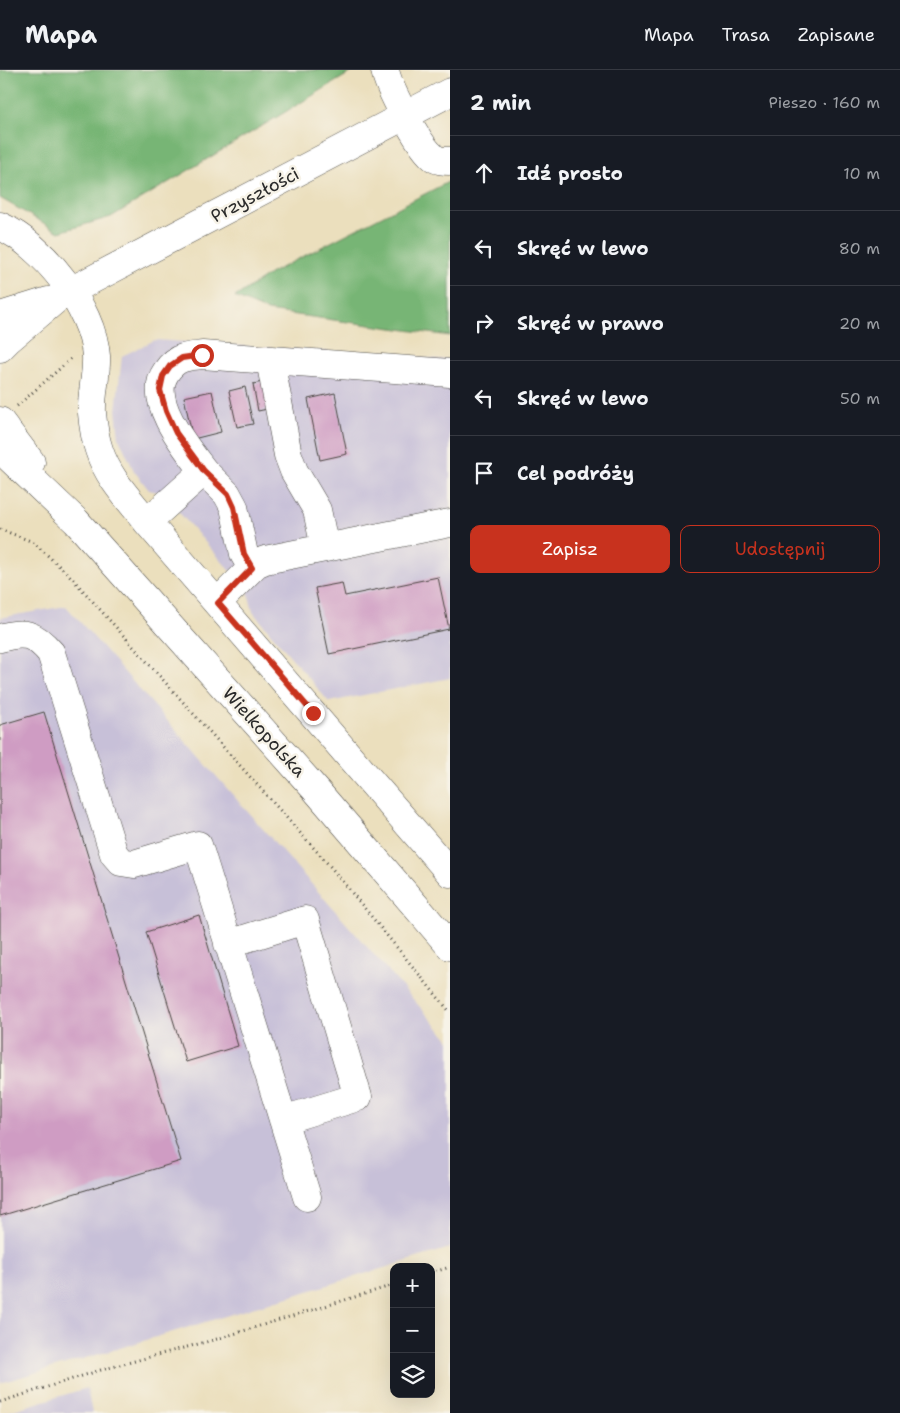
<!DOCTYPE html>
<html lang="pl">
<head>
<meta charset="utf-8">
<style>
  body { margin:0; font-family:"Shantell Sans",sans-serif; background:#20242c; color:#f1f3f6 }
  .controls { position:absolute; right:15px; bottom:15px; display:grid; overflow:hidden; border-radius:10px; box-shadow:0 5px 20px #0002 }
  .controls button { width:45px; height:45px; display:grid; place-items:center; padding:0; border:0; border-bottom:1px solid #363941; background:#171b24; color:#f1f3f6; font:25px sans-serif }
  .stop { position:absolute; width:15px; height:15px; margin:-11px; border:4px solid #c8321e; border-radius:50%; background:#fff }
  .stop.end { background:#c8321e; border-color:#fff; box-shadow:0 1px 5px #0008 }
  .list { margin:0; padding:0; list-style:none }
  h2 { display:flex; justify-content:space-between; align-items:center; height:65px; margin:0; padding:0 20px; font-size:21px }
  h2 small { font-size:16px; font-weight:400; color:#9ea1a6 }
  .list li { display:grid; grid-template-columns:32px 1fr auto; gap:15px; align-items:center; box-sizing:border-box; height:75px; padding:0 20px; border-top:1px solid #363941 }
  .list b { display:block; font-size:19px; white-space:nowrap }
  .list em { font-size:16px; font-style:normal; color:#9ea1a6 }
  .actions { display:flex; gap:10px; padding:15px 20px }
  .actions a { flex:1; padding:11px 0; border:1px solid #c8321e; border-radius:10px; text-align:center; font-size:18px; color:#c8321e }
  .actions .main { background:#c8321e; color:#fff }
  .icon { flex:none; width:28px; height:28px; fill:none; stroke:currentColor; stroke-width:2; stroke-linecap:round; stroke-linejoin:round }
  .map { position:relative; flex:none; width:450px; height:1343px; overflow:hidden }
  header { display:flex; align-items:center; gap:30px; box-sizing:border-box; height:70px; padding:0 25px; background:#171b24; border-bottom:1px solid #363941 }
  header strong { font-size:24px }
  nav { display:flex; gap:28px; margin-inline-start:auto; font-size:18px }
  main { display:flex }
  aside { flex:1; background:#171b24 }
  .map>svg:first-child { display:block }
  .industrial { fill:#c7c0d8 }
  .forest { fill:#77b575; stroke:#517050 }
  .building { fill:#cf9cc3 }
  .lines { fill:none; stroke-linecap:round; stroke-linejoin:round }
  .minor-casing { stroke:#484641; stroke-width:29 }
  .major-casing { stroke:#484641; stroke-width:29 }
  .path { stroke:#484641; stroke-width:3; stroke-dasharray:1 4; stroke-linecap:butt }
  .minor { stroke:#fff; stroke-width:28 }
  .major { stroke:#fff; stroke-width:28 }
  .route { stroke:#c8321e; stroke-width:6 }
  .labels { text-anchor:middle; stroke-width:5; stroke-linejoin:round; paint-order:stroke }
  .street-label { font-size:18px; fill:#2b2b2b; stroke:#f7f3e8 }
</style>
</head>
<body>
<header>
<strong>Mapa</strong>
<nav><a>Mapa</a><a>Trasa</a><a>Zapisane</a></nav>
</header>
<main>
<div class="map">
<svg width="450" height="1343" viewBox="0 0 450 1343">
  <rect width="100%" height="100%" fill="#f7f3e8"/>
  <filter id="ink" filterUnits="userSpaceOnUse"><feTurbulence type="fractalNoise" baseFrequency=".02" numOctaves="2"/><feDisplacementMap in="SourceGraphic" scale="10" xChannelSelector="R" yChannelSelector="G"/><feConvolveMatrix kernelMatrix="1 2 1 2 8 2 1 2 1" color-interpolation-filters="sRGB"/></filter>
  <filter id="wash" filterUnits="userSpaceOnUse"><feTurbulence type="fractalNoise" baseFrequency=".0096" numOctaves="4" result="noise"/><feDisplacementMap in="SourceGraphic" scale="20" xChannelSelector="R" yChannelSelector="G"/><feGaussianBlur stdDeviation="1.12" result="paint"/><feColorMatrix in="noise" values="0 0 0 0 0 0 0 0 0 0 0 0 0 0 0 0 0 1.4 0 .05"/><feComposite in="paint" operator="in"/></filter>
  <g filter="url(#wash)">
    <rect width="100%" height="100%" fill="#ebdfbd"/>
    <path class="industrial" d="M155,270L450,290V608L329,632L253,542L248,522L233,504L162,423L149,420L134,401L119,368L116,340L122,286Z
      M66,536L450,971V1178L120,1278L0,1313V548Z
      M87,1318L92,1343H4Z"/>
    <path class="forest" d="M0,0H355L111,147L59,162L0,128Z
      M450,111V266L268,241L235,227L271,203Z"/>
    <g id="blocks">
      <path class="building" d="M267,311L272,338L258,341L253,314Z
        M245,317L253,354L237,357L229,321Z
        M212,321L221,362L193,369L184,327Z
        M335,323L347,384L320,390L308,329Z
        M438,507L449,559L329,584L315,518L342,513L345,526Z
        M44,642L181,1091L0,1146V655Z
        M199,845L238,976L186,992L146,862Z"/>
    </g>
  </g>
  <g filter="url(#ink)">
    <use href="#blocks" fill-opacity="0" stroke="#484641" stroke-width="1"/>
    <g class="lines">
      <g class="minor-casing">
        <path id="minor" d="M385,0C388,17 418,74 432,86C436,91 444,91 450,91
          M0,156C43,175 93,238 96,286C97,305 91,324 92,343C93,355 95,368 99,380C108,408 129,429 147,452L450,803
          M0,246L48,231
          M0,278L8,270L59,227L450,22
          M270,290L288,385L294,401L317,440L325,478
          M204,401L227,424L234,437L244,484L252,498
          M147,452L204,401C187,379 146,330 166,302C170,296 176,290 183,288C189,286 196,286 202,285L450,303
          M217,533L256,494L265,490L450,453
          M0,568C24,561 34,563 51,583L114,784L121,792L134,794L198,775L307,1127
          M228,874L305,850L358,1027L283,1050"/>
      </g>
      <g class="major-casing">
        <path id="major" d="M0,351L31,392
          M0,379L76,451L315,719L450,876"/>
      </g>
      <path class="path" d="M17,336L73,287
        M0,459L33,472L70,506L329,795L450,942
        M431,1203L450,1197
        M0,1332L101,1300L217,1269L394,1215"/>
      <use href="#minor" class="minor"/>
      <use href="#major" class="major"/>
    </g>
  </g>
  <g class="lines" filter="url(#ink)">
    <path class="route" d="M202,285L182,288L170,296L163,306L160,320L166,341L176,363L204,401L228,424L234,437L244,484L252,498L218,533L313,643"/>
  </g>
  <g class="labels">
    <g class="street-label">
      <text transform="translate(255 125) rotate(-28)" y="6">Przyszłości</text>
      <text transform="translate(264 662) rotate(48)" y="6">Wielkopolska</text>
    </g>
  </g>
</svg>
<div class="controls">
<button>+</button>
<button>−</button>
<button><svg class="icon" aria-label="layers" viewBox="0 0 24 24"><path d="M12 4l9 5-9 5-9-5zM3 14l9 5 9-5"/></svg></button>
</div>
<div class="stop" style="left:202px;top:285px"></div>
<div class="stop end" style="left:313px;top:643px"></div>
</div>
<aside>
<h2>2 min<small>Pieszo · 160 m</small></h2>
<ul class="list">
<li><svg class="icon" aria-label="ahead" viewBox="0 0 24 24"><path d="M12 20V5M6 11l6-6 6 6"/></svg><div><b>Idź prosto</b></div><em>10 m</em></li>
<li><svg class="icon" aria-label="left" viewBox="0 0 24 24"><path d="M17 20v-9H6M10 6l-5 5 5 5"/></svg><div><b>Skręć w lewo</b></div><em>80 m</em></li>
<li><svg class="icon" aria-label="right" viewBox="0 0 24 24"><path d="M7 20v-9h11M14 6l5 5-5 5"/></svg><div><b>Skręć w prawo</b></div><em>20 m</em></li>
<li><svg class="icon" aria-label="left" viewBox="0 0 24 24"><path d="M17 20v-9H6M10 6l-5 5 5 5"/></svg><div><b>Skręć w lewo</b></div><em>50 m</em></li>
<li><svg class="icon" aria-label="arrive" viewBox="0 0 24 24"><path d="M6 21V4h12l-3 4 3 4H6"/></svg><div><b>Cel podróży</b></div></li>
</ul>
<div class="actions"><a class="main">Zapisz</a><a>Udostępnij</a></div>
</aside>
</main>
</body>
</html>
